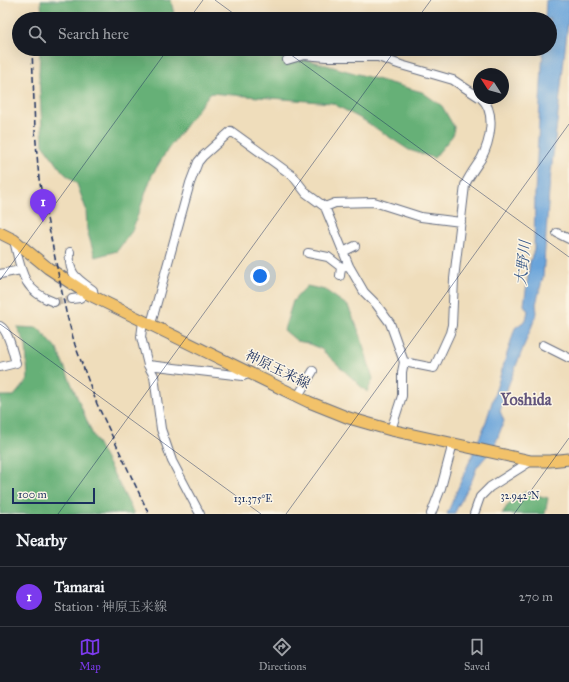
<!DOCTYPE html>
<html lang="en">
<head>
<meta charset="utf-8">
<style>
  body { margin:0; font-family:"IM FELL Great Primer","Noto Serif JP",serif; background:#20242c; color:#f1f3f6 }
  .compass { position:absolute; left:473px; top:68px; width:36px; height:36px; border-radius:50%; background:#171b24; box-shadow:0 4px 16px #0002; rotate:306deg }
  .scale { position:absolute; left:12px; bottom:10px; width:83px; box-sizing:border-box; padding-left:4px; border:2px solid #1b2f5e; border-top:0; font-size:11px; line-height:14px; white-space:nowrap; color:#1b2f5e; -webkit-text-stroke:3px #fcf5e5; paint-order:stroke }
  .you { position:absolute; left:260px; top:276px; width:14px; height:14px; margin:-10px; border:3px solid #fff; border-radius:50%; background:#1a73e8; box-shadow:0 0 0 6px #1a73e833 }
  .badge { display:grid; place-items:center; width:26px; height:26px; border-radius:50%; background:#7c3aed; color:#fff; font-size:13px; font-weight:700 }
  .pin { position:absolute; translate:-50% -33px; filter:drop-shadow(0 1px 2px #0008) }
  .pin::after { content:''; position:absolute; top:21px; width:14px; height:12px; background:inherit; clip-path:polygon(0 0,100% 0,50% 100%) }
  .list { margin:0; padding:0; list-style:none }
  h2 { display:flex; justify-content:space-between; align-items:center; height:52px; margin:0; padding:0 16px; font-size:17px }
  h2 small { font-size:13px; font-weight:400; color:#9ea1a6 }
  .list li { display:grid; grid-template-columns:26px 1fr auto; gap:12px; align-items:center; box-sizing:border-box; height:60px; padding:0 16px; border-top:1px solid #363941 }
  .list b { display:block; font-size:15px; white-space:nowrap }
  .list p { margin:0; font-size:13px; white-space:nowrap; color:#9ea1a6 }
  .list em { font-size:13px; font-style:normal; color:#9ea1a6 }
  .icon { flex:none; width:22px; height:22px; fill:none; stroke:currentColor; stroke-width:2; stroke-linecap:round; stroke-linejoin:round }
  .map { position:relative; flex:none; width:569px; height:514px; overflow:hidden }
  .search { position:absolute; background:#171b24; box-shadow:0 4px 16px #0002; left:12px; right:12px; top:12px; height:44px; display:flex; align-items:center; gap:10px; box-sizing:border-box; padding:0 14px; border-radius:22px; color:#9ea1a6; font-size:15px }
  .sheet { height:112px; background:#171b24 }
  nav { display:flex; justify-content:space-around; align-items:center; box-sizing:border-box; height:56px; border-top:1px solid #363941; background:#171b24; font-size:11px; color:#9ea1a6 }
  nav a { display:grid; justify-items:center; gap:2px }
  nav .on { color:#7c3aed }
  .map>svg:first-child { display:block }
  .forest { fill:#66b077; stroke:#40706a }
  .water { fill:#6ba4da; stroke:#436a9c }
  .lines { fill:none; stroke-linecap:round; stroke-linejoin:round }
  .minor-tunnel { stroke:#c5baa8; stroke-width:8; stroke-dasharray:8 4; stroke-linecap:butt }
  .minor-casing { stroke:#656c7f; stroke-width:10 }
  .major-casing { stroke:#656c7f; stroke-width:13 }
  .minor { stroke:#fff; stroke-width:8 }
  .major { stroke:#f2c26a; stroke-width:11 }
  .rail { stroke:#1b2f5e; stroke-width:1.5; stroke-dasharray:6 3; stroke-linecap:butt }
  .ticks { fill:none; stroke:#1b2f5e; stroke-width:1; stroke-opacity:0.45 }
  .labels { text-anchor:middle; stroke-width:3; stroke-linejoin:round; paint-order:stroke }
  .street-label { font-size:14px; fill:#1b2f5e; stroke:#fcf5e5 }
  .water-label { font-size:15px; font-style:italic; fill:#375889; stroke:#fcf5e5 }
  .quarter-label { font-size:16px; font-weight:bold; fill:#61547c; stroke:#fcf5e5 }
  .ticks-label { font-size:10px; text-anchor:middle; fill:#1b2f5e; stroke:#fcf5e5; stroke-width:3; stroke-linejoin:round; paint-order:stroke }
</style>
</head>
<body>
<div class="map">
<svg width="569" height="514" viewBox="0 0 569 514">
  <rect width="100%" height="100%" fill="#fcf5e5"/>
  <filter id="ink" filterUnits="userSpaceOnUse"><feTurbulence type="fractalNoise" baseFrequency=".025" numOctaves="2"/><feDisplacementMap in="SourceGraphic" scale="8" xChannelSelector="R" yChannelSelector="G"/><feConvolveMatrix kernelMatrix="1 2 1 2 8 2 1 2 1" color-interpolation-filters="sRGB"/></filter>
  <filter id="wash" filterUnits="userSpaceOnUse"><feTurbulence type="fractalNoise" baseFrequency=".012" numOctaves="4" result="noise"/><feDisplacementMap in="SourceGraphic" scale="16" xChannelSelector="R" yChannelSelector="G"/><feGaussianBlur stdDeviation="0.9" result="paint"/><feColorMatrix in="noise" values="0 0 0 0 0 0 0 0 0 0 0 0 0 0 0 0 0 1.4 0 .05"/><feComposite in="paint" operator="in"/></filter>
  <g filter="url(#wash)">
    <rect width="100%" height="100%" fill="#efddbb"/>
    <path class="forest" d="M41,0H171L175,19H42Z
      M40,49H205L212,55L235,49H269L422,92L442,106L454,127L453,135L434,158L409,150L365,121L332,103L210,93L168,149L152,175L132,231L117,251L95,257L87,230L86,209L77,184L63,172L43,145L39,75Z
      M307,286L325,290L348,306L360,334L373,379L367,392L321,349L307,343L297,341L284,330L293,301Z
      M17,327L38,328L57,349L92,433L119,484L134,514H0V396H14L28,379L26,345Z
      M525,492L548,498L545,514H502L507,506Z"/>
    <path class="water" d="M546,0H569V12L558,114L549,190L543,277L536,304L537,313L508,386L500,411L504,421L494,447L477,467L472,480L454,514H447L485,425L515,328L526,320L528,311L524,305L530,262L534,250L535,193L543,49H550V19H545Z"/>
  </g>
  <g filter="url(#ink)">
    <g class="lines">
      <path class="minor-tunnel" d="M54,302L72,299"/>
      <g class="minor-casing">
        <path id="minor" d="M287,60L304,55L326,57H378L401,65L453,80L479,97
          M325,207L349,266L364,292L376,304L390,323L404,362L402,372V396L391,430
          M557,233L569,239
          M14,240C21,270 22,291 54,302
          M70,252C68,274 76,278 93,290L94,297
          M343,252L355,246
          M308,253L328,257L341,267
          M0,274L21,270
          M340,276L341,267L346,266
          M72,299L80,298L86,293
          M143,321L141,337L148,365L154,376L161,429L172,461L200,514
          M151,324L190,183L198,162L203,156L231,131L293,176L306,193L325,207L335,203L374,202L421,217L461,222
          M543,345L569,358
          M404,362L434,368L450,333L452,325L454,279L465,185C469,176 475,168 481,159C490,142 497,112 481,98
          M148,365L243,376L251,373
          M0,367L16,363C13,354 9,331 0,326
          M298,396L313,371
          M431,514L441,488L453,443
          M474,514L480,497L490,487L531,461"/>
      </g>
      <g class="major-casing">
        <path id="major" d="M0,233L14,240L48,268L86,293L309,402L349,418L391,430L531,461H550L569,459"/>
      </g>
      <use href="#minor" class="minor"/>
      <use href="#major" class="major"/>
      <path class="rail" d="M32,49L35,130L39,179L66,312L75,345L97,404L149,514"/>
    </g>
  </g>
  <path class="ticks" d="M215,0L241,19M189,19L203,0M417,19L431,0M283,49L569,257M0,280L168,49M0,324L261,514M58,514L396,49M286,514L569,124M514,514L569,438"/>
  <g class="labels">
    <g class="street-label">
      <text transform="translate(278 369) rotate(26)" y="5">神原玉来線</text>
    </g>
    <g class="water-label">
      <text transform="translate(523 263) rotate(-84)" y="5">大野川</text>
    </g>
    <g class="quarter-label">
      <text x="526" y="405">Yoshida</text>
    </g>
  </g>
  <g class="ticks-label">
    <text x="520" y="499">32.942°N</text>
    <text x="253" y="502">131.375°E</text>
  </g>
</svg>
<svg class="compass" viewBox="-18 -18 36 36"><path d="M0-13l5 13h-10z" fill="#e53935"/><path d="M0 13l5-13h-10z" fill="#9ea1a6"/></svg>
<div class="scale">100 m</div>
<div class="you"></div>
<div class="pin badge" style="left:43px;top:222px">1</div>
<div class="search"><svg class="icon" aria-label="search" viewBox="0 0 24 24"><circle cx="10" cy="10" r="6"/><path d="M15 15l6 6"/></svg>Search here</div>
</div>
<section class="sheet">
<h2>Nearby<small></small></h2>
<ul class="list">
<li><span class="badge">1</span><div><b>Tamarai</b><p>Station · 神原玉来線</p></div><em>270 m</em></li>
</ul>
</section>
<nav>
<a class="on"><svg class="icon" aria-label="map" viewBox="0 0 24 24"><path d="M3 6l6-2 6 2 6-2v14l-6 2-6-2-6 2zM9 4v14M15 6v14"/></svg>Map</a>
<a><svg class="icon" aria-label="directions" viewBox="0 0 24 24"><path d="M12 3l9 9-9 9-9-9zM9 14v-3h6M13 9l2 2-2 2"/></svg>Directions</a>
<a><svg class="icon" aria-label="saved" viewBox="0 0 24 24"><path d="M7 4h10v16l-5-4-5 4z"/></svg>Saved</a>
</nav>
</body>
</html>
